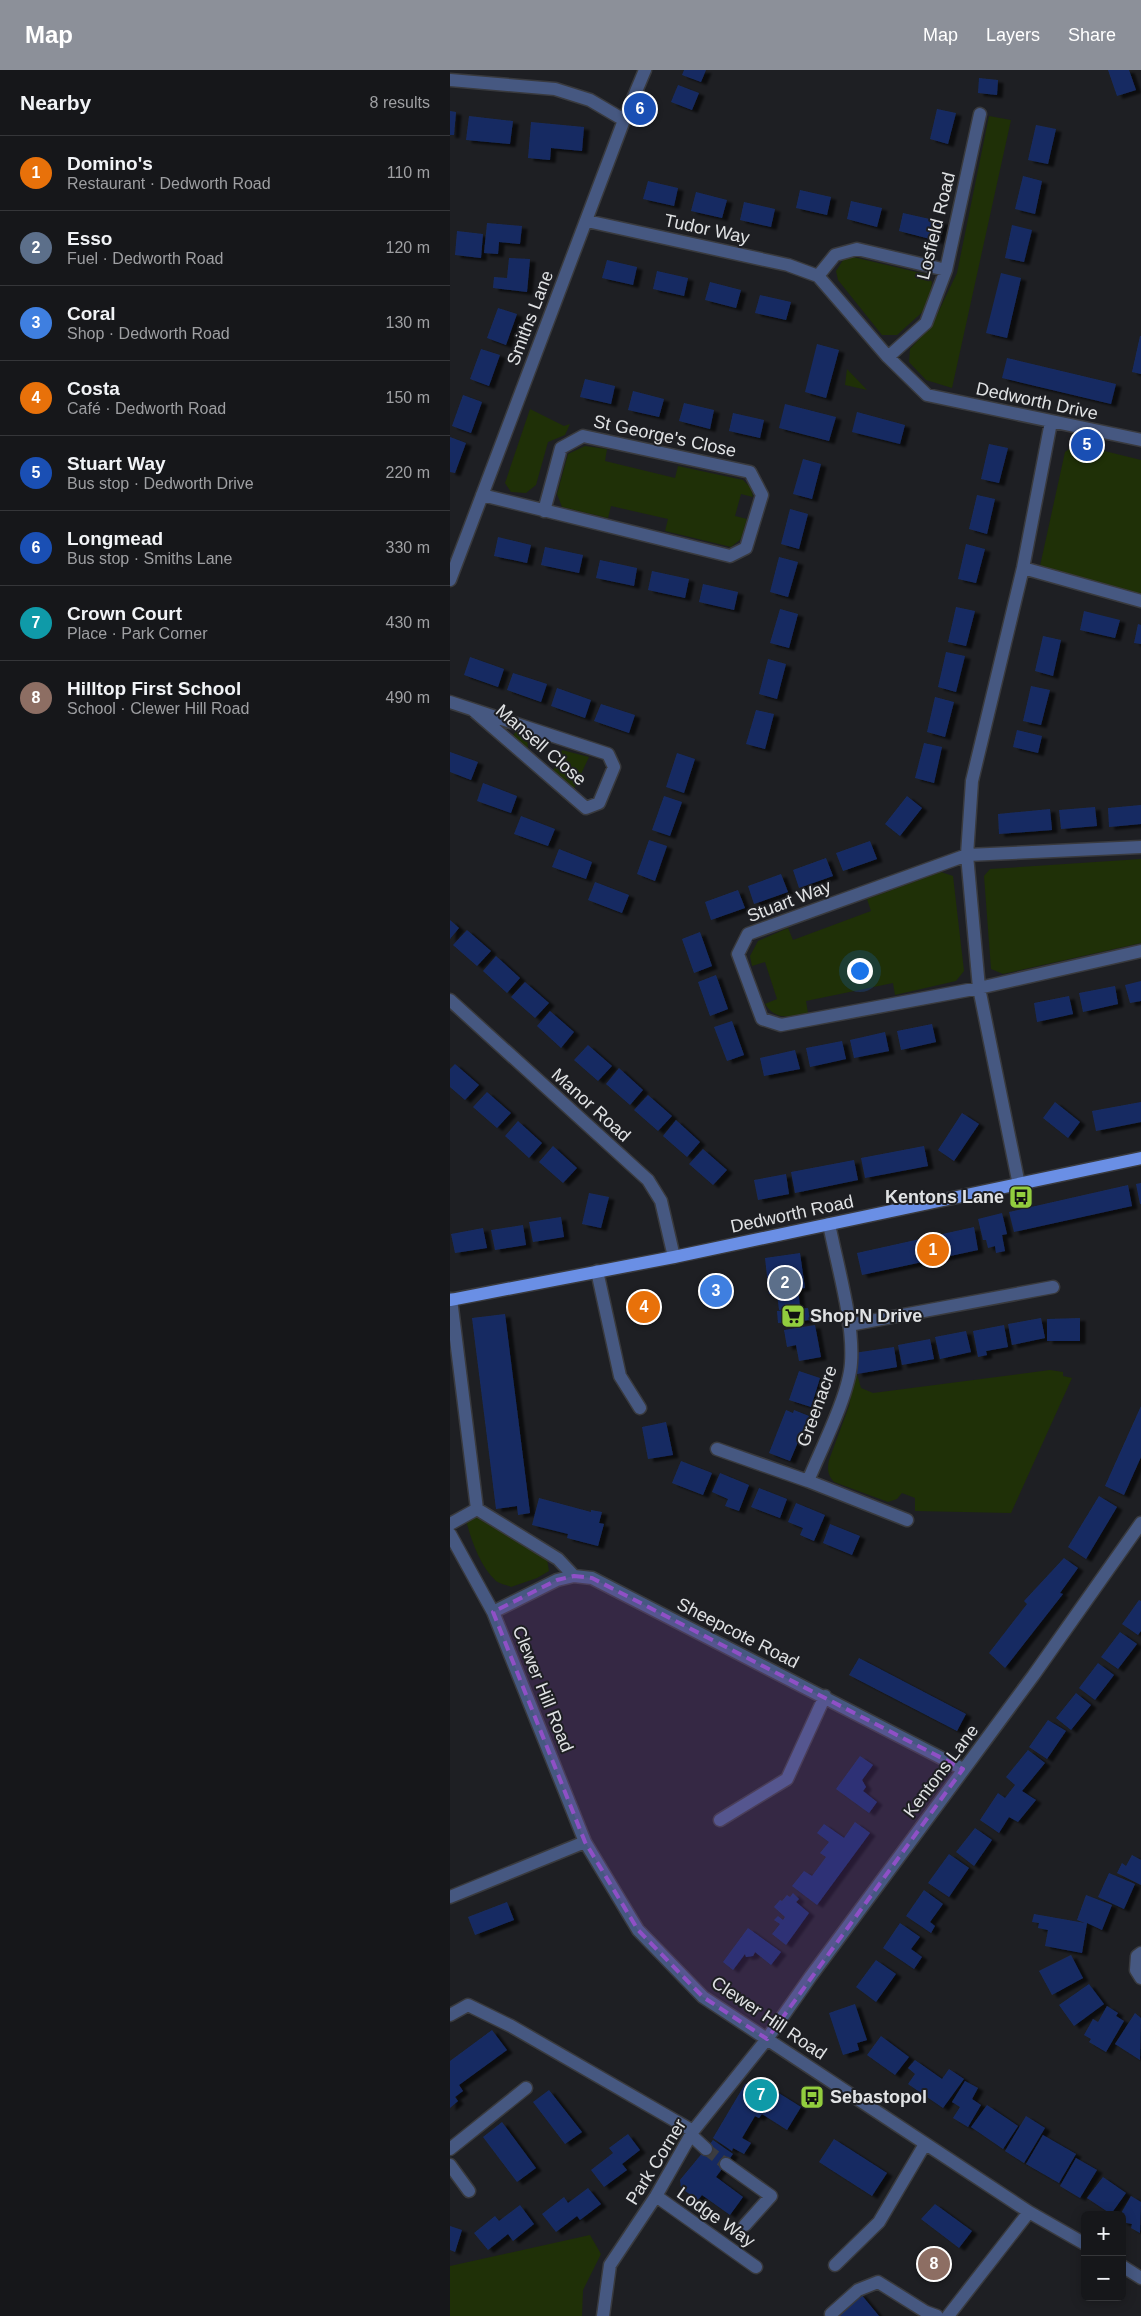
<!DOCTYPE html>
<html lang="en">
<head>
<meta charset="utf-8">
<style>
  body { margin:0; font-family:Helvetica,sans-serif; background:#1f2023; color:#f1f3f6 }
  .controls { position:absolute; right:15px; bottom:15px; display:grid; overflow:hidden; border-radius:8px; box-shadow:0 2px 12px #0003 }
  .controls button { width:45px; height:45px; display:grid; place-items:center; padding:0; border:0; border-bottom:1px solid #353639; background:#16171a; color:#f1f3f6; font:25px sans-serif }
  .you { position:absolute; left:409px; top:900px; width:18px; height:18px; margin:-12px; border:4px solid #fff; border-radius:50%; background:#1a73e8; box-shadow:0 0 0 8px #1a73e833 }
  .badge { display:grid; place-items:center; width:32px; height:32px; border-radius:50%; background:#8c9099; color:#fff; font-size:16px; font-weight:700 }
  .pin { position:absolute; translate:-50% -50%; border:2px solid #fff; box-shadow:0 1px 5px #0006 }
  .list { margin:0; padding:0; list-style:none }
  h2 { display:flex; justify-content:space-between; align-items:center; height:65px; margin:0; padding:0 20px; font-size:21px }
  h2 small { font-size:16px; font-weight:400; color:#9e9fa2 }
  .list li { display:grid; grid-template-columns:32px 1fr auto; gap:15px; align-items:center; box-sizing:border-box; height:75px; padding:0 20px; border-top:1px solid #353639 }
  .list b { display:block; font-size:19px; white-space:nowrap }
  .list p { margin:0; font-size:16px; white-space:nowrap; color:#9e9fa2 }
  .list em { font-size:16px; font-style:normal; color:#9e9fa2 }
  .map { position:relative; flex:none; width:691px; height:2246px; overflow:hidden }
  header { display:flex; align-items:center; gap:30px; box-sizing:border-box; height:70px; padding:0 25px; background:#8c9099; color:#fff }
  header strong { font-size:24px }
  nav { display:flex; gap:28px; margin-inline-start:auto; font-size:18px }
  main { display:flex }
  aside { flex:1; background:#16171a }
  .map>svg:first-child { display:block }
  .green { fill:#1f3007 }
  .building { fill:#182c62; filter:url(#shadow) }
  .lines { fill:none; stroke-linecap:round; stroke-linejoin:round }
  .minor-tunnel { stroke:#3b3c40; stroke-width:12; stroke-dasharray:12 6; stroke-linecap:butt }
  .minor-casing { stroke:#393a3e; stroke-width:15 }
  .major-casing { stroke:#393a3e; stroke-width:15 }
  .minor { stroke:#465881; stroke-width:12 }
  .major { stroke:#6a8fe5; stroke-width:12 }
  .marked { fill:#8f50c6; fill-opacity:0.2; stroke:#8f50c6; stroke-width:4; stroke-dasharray:10 6; stroke-linejoin:round }
  .labels { text-anchor:middle; stroke-width:4; stroke-linejoin:round; paint-order:stroke }
  .street-label { font-size:18px; fill:#e0e2e4; stroke:#1e1f23 }
  .poi-label { font-size:18px; font-weight:bold; fill:#e0e2e4; stroke:#1e1f23; text-anchor:start }
</style>
</head>
<body>
<header>
<strong>Map</strong>
<nav><a>Map</a><a>Layers</a><a>Share</a></nav>
</header>
<main>
<aside>
<h2>Nearby<small>8 results</small></h2>
<ul class="list">
<li><span class="badge" style="background:#e8710a">1</span><div><b>Domino's</b><p>Restaurant · Dedworth Road</p></div><em>110 m</em></li>
<li><span class="badge" style="background:#5c6f8a">2</span><div><b>Esso</b><p>Fuel · Dedworth Road</p></div><em>120 m</em></li>
<li><span class="badge" style="background:#3f7fe0">3</span><div><b>Coral</b><p>Shop · Dedworth Road</p></div><em>130 m</em></li>
<li><span class="badge" style="background:#e8710a">4</span><div><b>Costa</b><p>Café · Dedworth Road</p></div><em>150 m</em></li>
<li><span class="badge" style="background:#1a4fb4">5</span><div><b>Stuart Way</b><p>Bus stop · Dedworth Drive</p></div><em>220 m</em></li>
<li><span class="badge" style="background:#1a4fb4">6</span><div><b>Longmead</b><p>Bus stop · Smiths Lane</p></div><em>330 m</em></li>
<li><span class="badge" style="background:#0f9aa8">7</span><div><b>Crown Court</b><p>Place · Park Corner</p></div><em>430 m</em></li>
<li><span class="badge" style="background:#8d6e63">8</span><div><b>Hilltop First School</b><p>School · Clewer Hill Road</p></div><em>490 m</em></li>
</ul>
</aside>
<div class="map">
<svg width="691" height="2246" viewBox="0 0 691 2246">
  <defs>
    <filter id="shadow"><feDropShadow dx="5.5" dy="3" stdDeviation="1" flood-color="#0009"/></filter>
  </defs>
  <rect width="100%" height="100%" fill="#1e1f23"/>
  <path class="green" d="M539,46L561,50L502,318L476,310L459,292L460,279L482,255L507,203Z
    M403,187L475,204L482,212L478,237L447,265H432L388,210L386,201L393,190Z
    M397,299L417,320L395,315Z
    M80,339L114,356L120,354L115,365L98,372L86,415L76,423L61,422L55,413Z
    M626,374L691,390V525L590,496L615,382Z
    M135,376L157,379L155,391L225,408L228,396L293,410L301,418L303,427L291,424L285,446L297,449L291,469L281,477L215,461L218,449L161,436L158,448L112,437L107,424L118,384Z
    M70,661L82,665V669L77,670L79,685L63,667L65,662Z
    M112,680L139,687L123,721L102,703Z
    M691,789V873L553,904L541,899L534,806L540,799Z
    M491,802L503,806L514,901L506,911L445,925L443,913L356,931L358,943C340,947 326,951 315,934L327,929L315,892L302,896L300,886L308,871L338,858L343,870L421,841L417,829Z
    M600,1300L613,1302V1306L622,1308L561,1443L465,1441V1428L452,1423L447,1429L438,1432L384,1412C378,1405 377,1400 379,1390L399,1336L405,1303L407,1304L411,1318L423,1323Z
    M24,1446L84,1479L97,1489L99,1501L87,1508L61,1517C57,1515 50,1514 46,1511C30,1496 21,1470 16,1450Z
    M140,2165L151,2184L133,2220L132,2246H0V2196Z"/>
  <path class="building" d="M234,0H256L251,12L232,5Z
    M658,0H679L686,20L667,26Z
    M529,8L548,10L547,25L528,23Z
    M228,15L249,23L242,40L221,32Z
    M487,39L506,43L498,74L480,69Z
    M0,41L6,42L4,65H0Z
    M19,46L63,51L60,74L16,70Z
    M81,52L134,57L132,81L101,78L100,90L78,88Z
    M586,55L606,59L598,94L578,90Z
    M573,106L592,111L585,144L565,139Z
    M198,111L228,118L224,136L193,129Z
    M350,120L381,127L377,145L346,138Z
    M246,122L277,130L272,148L241,141Z
    M401,131L432,138L427,157L397,149Z
    M294,132L325,139L321,157L290,150Z
    M453,143L493,152L488,171L449,161Z
    M37,153L72,156L70,174L49,172L48,184L34,183Z
    M562,155L582,160L574,192L555,188Z
    M7,161L33,164L31,188L5,185Z
    M59,188L80,189L77,222L43,218L44,207L57,208Z
    M157,190L187,197L183,215L152,208Z
    M207,201L238,208L234,226L203,219Z
    M551,203L571,208L557,268L536,263Z
    M260,212L291,220L286,238L255,230Z
    M310,225L341,232L336,250L305,243Z
    M48,238L67,244L56,275L37,268Z
    M690,266H691V304L682,302Z
    M367,274L389,280L376,328L355,322Z
    M31,279L50,285L39,316L20,309Z
    M557,288L666,314L661,334L552,308Z
    M135,309L165,316L161,334L130,327Z
    M183,321L214,329L209,347L178,340Z
    M13,325L32,332L21,363L2,356Z
    M234,333L264,340L260,359L229,351Z
    M335,334L386,347L379,371L329,358Z
    M407,342L455,355L450,374L402,362Z
    M283,343L314,350L310,368L279,361Z
    M0,367L16,373L5,403L0,402Z
    M539,374L558,378L549,413L531,409Z
    M353,389L371,394L362,429L343,424Z
    M527,425L545,429L537,464L519,459Z
    M340,439L358,444L349,479L331,474Z
    M48,467L81,475L77,493L44,486Z
    M516,474L535,479L526,513L508,509Z
    M95,477L133,485L129,503L91,495Z
    M329,487L348,492L338,527L320,522Z
    M150,490L187,498L184,516L146,508Z
    M202,501L239,509L235,528L198,520Z
    M253,514L288,522L284,540L249,532Z
    M506,537L525,541L516,576L498,572Z
    M330,539L348,544L339,578L320,573Z
    M634,541L670,550L665,568L630,560Z
    M688,554L691,555V574L684,573Z
    M593,566L611,570L603,606L585,601Z
    M496,582L515,586L506,622L488,617Z
    M20,587L54,599L48,617L14,605Z
    M318,589L336,594L327,629L309,624Z
    M63,603L97,614L91,632L57,620Z
    M581,616L600,620L591,655L573,651Z
    M107,618L141,630L135,648L101,636Z
    M485,627L504,632L495,667L477,662Z
    M151,634L185,645L179,663L144,651Z
    M306,640L324,644L315,679L296,674Z
    M567,660L592,666L588,683L563,677Z
    M474,673L492,677L484,713L465,708Z
    M0,682L28,692L21,710L0,702Z
    M227,683L245,689L234,723L216,717Z
    M33,713L67,726L61,743L27,731Z
    M214,726L232,732L220,766L202,760Z
    M457,726L472,738L450,766L435,754Z
    M691,735V754L659,757L658,738Z
    M645,737L647,756L611,759L609,740Z
    M600,739L602,760L549,764L548,744Z
    M71,746L105,759L98,776L64,764Z
    M199,770L217,776L205,811L187,804Z
    M420,771L427,789L393,801L386,783Z
    M109,779L142,792L136,809L102,797Z
    M376,788L383,806L349,818L343,800Z
    M331,804L338,822L304,834L298,816Z
    M145,812L179,825L172,843L138,830Z
    M288,820L295,838L261,850L255,832Z
    M0,850L9,858L0,869Z
    M17,860L41,881L27,896L3,875Z
    M250,862L262,896L244,903L232,869Z
    M46,886L70,908L57,923L33,901Z
    M266,905L278,939L260,946L248,912Z
    M691,911V931L680,933L675,915Z
    M75,912L99,933L85,948L61,927Z
    M665,916L668,934L633,942L629,923Z
    M619,926L623,944L587,952L584,933Z
    M100,941L124,962L111,978L87,956Z
    M282,951L294,985L277,991L264,957Z
    M482,954L486,972L451,980L447,961Z
    M435,962L439,981L404,988L400,970Z
    M392,971L396,989L360,997L356,978Z
    M138,975L162,996L148,1011L124,990Z
    M345,980L350,999L314,1006L310,988Z
    M5,994L29,1015L15,1030L0,1017V999Z
    M169,998L193,1020L180,1035L156,1014Z
    M37,1022L61,1043L47,1058L23,1037Z
    M198,1025L222,1046L208,1061L184,1040Z
    M605,1032L630,1052L618,1068L593,1048Z
    M691,1032V1052L646,1061L642,1041Z
    M512,1043L529,1054L504,1091L488,1080Z
    M226,1050L250,1072L237,1087L213,1066Z
    M68,1051L92,1073L79,1088L55,1066Z
    M103,1076L127,1098L113,1113L89,1092Z
    M474,1076L478,1096L415,1108L411,1088Z
    M253,1079L277,1100L263,1115L239,1094Z
    M404,1090L408,1110L345,1123L341,1102Z
    M336,1104L339,1124L308,1130L304,1110Z
    M691,1113V1134H690L686,1114Z
    M678,1115L682,1136L564,1162L559,1142Z
    M139,1123L159,1127L151,1158L132,1154Z
    M552,1143L557,1164L552,1165L555,1181L546,1183L545,1176L538,1178L536,1170H533L528,1149Z
    M111,1147L114,1167L83,1172L79,1152Z
    M73,1155L76,1175L45,1180L41,1160Z
    M524,1157L528,1180L412,1205L407,1183Z
    M33,1158L37,1178L5,1183L1,1164Z
    M350,1183L355,1218L348,1219L350,1237L329,1240L327,1223L319,1224L315,1188Z
    M358,1238L360,1250L328,1253L327,1241Z
    M55,1244L80,1443L68,1445L67,1436L46,1439L22,1248Z
    M591,1248L595,1268L562,1275L558,1254Z
    M630,1248V1271H597V1249Z
    M365,1255L371,1287L349,1291L346,1275L337,1277L334,1260Z
    M554,1255L558,1277L536,1281L537,1285L528,1287L523,1261Z
    M516,1261L521,1282L490,1289L485,1267Z
    M480,1269L484,1289L452,1295L448,1275Z
    M444,1277L447,1297L407,1304L404,1283Z
    M349,1301L370,1308L361,1337L339,1330Z
    M691,1336V1387L674,1425L655,1416Z
    M336,1340L343,1343L344,1340L359,1346L340,1391L319,1383Z
    M216,1352L223,1385L198,1389L192,1357Z
    M231,1391L262,1403L253,1425L222,1413Z
    M270,1403L299,1415L289,1441L275,1436L278,1429L262,1422Z
    M309,1418L337,1429L330,1448L301,1437Z
    M649,1426L667,1437L636,1489L618,1477Z
    M89,1428L141,1442V1440L152,1442L149,1453L154,1454L148,1476L117,1468L118,1464L82,1455Z
    M346,1433L375,1445L364,1471L350,1465L353,1458L338,1452Z
    M380,1454L410,1466L402,1485L373,1473Z
    M614,1488L628,1498L610,1523L613,1524L555,1598L539,1583L577,1534L574,1531Z
    M689,1530L691,1531V1561L688,1565L672,1554Z
    M670,1562L687,1574L668,1599L651,1587Z
    M409,1588L516,1644L507,1661L399,1605Z
    M648,1593L664,1605L645,1630L629,1618Z
    M626,1623L641,1635L621,1660L606,1648Z
    M598,1650L616,1661L597,1689L579,1677Z
    M578,1680L595,1693L572,1721L586,1730L568,1752L559,1747L549,1763L530,1750L548,1723L555,1728L565,1715L556,1707Z
    M410,1686L423,1695L412,1710L416,1717L413,1721L427,1732L419,1743L386,1719Z
    M405,1752L420,1763L367,1835L342,1816L354,1801L362,1806L376,1787L370,1783L379,1772L367,1763L374,1754L394,1768Z
    M525,1758L542,1770L524,1796L506,1782Z
    M499,1784L519,1798L499,1827L478,1813Z
    M682,1785L691,1790V1815L667,1803L672,1793L676,1796Z
    M659,1803L685,1814L674,1839L648,1827Z
    M474,1820L493,1834L480,1852L485,1856L481,1863L456,1846Z
    M343,1823L349,1829L346,1832L359,1843L336,1875L322,1864L330,1854L324,1850L328,1846L333,1850L335,1847L324,1837L330,1830L332,1831L337,1825L340,1827Z
    M636,1825L662,1835L652,1860L637,1853L632,1883L595,1876L598,1860L588,1858L589,1853L582,1852L584,1844L635,1853L627,1850Z
    M57,1832L64,1850L25,1865L18,1847Z
    M450,1853L470,1867L461,1879L472,1887L464,1899L433,1878Z
    M298,1858L331,1882L321,1895L305,1882L303,1886L296,1887L295,1884L283,1900L273,1892Z
    M621,1885L633,1908L602,1925L589,1901Z
    M426,1890L446,1904L426,1932L406,1917Z
    M639,1914L654,1934L624,1956L609,1935Z
    M405,1934L417,1970L407,1973L409,1980L393,1985L379,1943Z
    M657,1936L668,1943L666,1946L674,1951L656,1982L639,1972L641,1969L634,1965L643,1949L648,1952Z
    M685,1943L691,1948L690,1990L665,1974Z
    M42,1960L57,1980L9,2015L13,2021L5,2027L8,2031L0,2038V1991Z
    M431,1966L459,1987L445,2005L417,1985Z
    M465,1990L492,2009L499,1999L514,2009L493,2038L458,2014L465,2004L458,1998Z
    M308,2010L351,2037L337,2060L312,2044L309,2048L305,2046L292,2068L301,2073L294,2084L283,2078L282,2081L263,2068L295,2014Z
    M515,2011L528,2018L522,2029L531,2035L518,2057L503,2048L510,2037L502,2032Z
    M99,2020L132,2062L115,2074L83,2032Z
    M537,2035L568,2056L553,2079L521,2057Z
    M576,2046L595,2058L574,2093L555,2081Z
    M52,2052L86,2098L67,2112L33,2067Z
    M178,2064L190,2080L172,2094L177,2100L154,2117L141,2100L163,2083L159,2078Z
    M593,2065L626,2084L609,2113L576,2094Z
    M384,2069L437,2103L422,2126L369,2092Z
    M263,2070L283,2084L266,2107L293,2127L280,2145L252,2125L248,2130L231,2118L230,2110Z
    M626,2088L647,2100L630,2128L610,2116Z
    M653,2107L676,2123L661,2144L637,2128Z
    M138,2118L151,2134L130,2150L127,2146L106,2162L92,2144L114,2127L118,2133Z
    M681,2126L691,2132L690,2163L681,2158L682,2154L672,2152V2145H670Z
    M485,2134L522,2161L509,2178L471,2149Z
    M70,2135L84,2154L63,2171L58,2164L38,2180L24,2163L45,2146L49,2151Z
    M0,2156L12,2160L5,2182L0,2180Z
    M410,2223L429,2246H383Z"/>
  <g class="lines">
    <path class="minor-tunnel" d="M256,2079L276,2094"/>
    <g class="minor-casing">
      <path id="minor" d="M0,10L105,19L140,30L174,50
        M137,151L338,195L368,206L438,287L477,325L691,370
        M368,206L385,185L407,179L496,200
        M438,287L476,253L496,200L530,44
        M32,425L280,486L296,478L312,425L300,402L133,366L111,378L94,441
        M573,498L691,531
        M0,510L174,50L195,0
        M0,632L158,684L164,697L149,733L136,738L23,640
        M691,777L517,785L298,864L288,884L312,949L331,955L529,918L691,881
        M0,930L198,1110L211,1131L224,1187
        M569,1115L529,918L517,785L522,711L573,498L601,352
        M147,1201L170,1306L190,1338
        M1,1229L27,1439
        M399,1255L603,1217
        M267,1379L358,1411L457,1450
        M358,1411C371,1379 399,1325 401,1293C404,1251 387,1195 379,1154
        M0,1454L27,1439L108,1489L124,1506
        M0,1464L43,1542L135,1772L188,1860L253,1927L579,2142L635,2174
        M43,1542L107,1510L124,1506L142,1508L513,1699
        M270,1750L337,1709L375,1626
        M0,1827L135,1772
        M691,1883L687,1886L686,1900L691,1908
        M0,1945L18,1935L61,1956L243,2061
        M241,2065L256,2079
        M0,2079L76,2018
        M276,2094L321,2126L295,2155
        M0,2095L19,2121
        M206,2126L306,2197
        M385,2195L429,2152L475,2074
        M672,2196L691,2208
        M381,2244L408,2220L428,2212L476,2242L487,2246
        M153,2246L160,2195L206,2126L243,2061L317,1969L361,1906L583,1606L691,1453
        M498,2246L579,2142"/>
    </g>
    <g class="major-casing">
      <path id="major" d="M0,1230L224,1187L691,1088"/>
    </g>
    <use href="#minor" class="minor"/>
    <use href="#major" class="major"/>
  </g>
  <path class="marked" d="M124,1506L142,1508L513,1699L317,1969L253,1927L188,1860L135,1772L43,1542L107,1510Z"/>
  <defs>
    <g id="bus-square" transform="scale(1.25)"><rect x="-9" y="-9" width="18" height="18" rx="4" fill="#92cd3e" stroke="#1e1f23"/><path d="M-5-6H5V4H4V6H2V4H-2V6H-4V4H-5ZM-3.5-4V0h7V-4ZM-3.5 1.2v1.5H-2V1.2ZM2 1.2v1.5H3.5V1.2Z" fill="#111"/></g>
    <g id="supermarket-square" transform="scale(1.25)"><rect x="-9" y="-9" width="18" height="18" rx="4" fill="#92cd3e" stroke="#1e1f23"/><path d="M-6-5.5h2.5l.6 2H6L4.5 2H-2.5L-4.4-4H-6ZM-1.5 3.2a1.3 1.3 0 1 0 .1 0ZM3 3.2a1.3 1.3 0 1 0 .1 0Z" fill="#111"/></g>
  </defs>
  <g fill-rule="evenodd">
    <use href="#bus-square" x="571" y="1127"/>
    <use href="#supermarket-square" x="343" y="1246"/>
    <use href="#bus-square" x="362" y="2027"/>
  </g>
  <g class="labels">
    <g class="street-label">
      <text transform="translate(486 156) rotate(-76)" y="6">Losfield Road</text>
      <text transform="translate(257 159) rotate(12)" y="6">Tudor Way</text>
      <text transform="translate(80 248) rotate(-69)" y="6">Smiths Lane</text>
      <text transform="translate(587 331) rotate(12)" y="6">Dedworth Drive</text>
      <text transform="translate(215 366) rotate(12)" y="6">St George's Close</text>
      <text transform="translate(91 675) rotate(41)" y="6">Mansell Close</text>
      <text transform="translate(339 831) rotate(-21)" y="6">Stuart Way</text>
      <text transform="translate(141 1035) rotate(42)" y="6">Manor Road</text>
      <text transform="translate(342 1144) rotate(-12)" y="6">Dedworth Road</text>
      <text transform="translate(367 1336) rotate(-70)" y="6">Greenacre</text>
      <text transform="translate(288 1563) rotate(27)" y="6">Sheepcote Road</text>
      <text transform="translate(93 1619) rotate(68)" y="6">Clewer Hill Road</text>
      <text transform="translate(491 1701) rotate(-53)" y="6">Kentons Lane</text>
      <text transform="translate(319 1948) rotate(34)" y="6">Clewer Hill Road</text>
      <text transform="translate(206 2092) rotate(-58)" y="6">Park Corner</text>
      <text transform="translate(266 2147) rotate(35)" y="6">Lodge Way</text>
    </g>
    <g class="poi-label">
      <text x="554" y="1133" text-anchor="end">Kentons Lane</text>
      <text x="360" y="1252">Shop'N Drive</text>
      <text x="380" y="2033">Sebastopol</text>
    </g>
  </g>
</svg>
<div class="controls">
<button>+</button>
<button>−</button>
</div>
<div class="you"></div>
<div class="pin badge" style="left:483px;top:1180px;background:#e8710a">1</div>
<div class="pin badge" style="left:335px;top:1213px;background:#5c6f8a">2</div>
<div class="pin badge" style="left:266px;top:1221px;background:#3f7fe0">3</div>
<div class="pin badge" style="left:194px;top:1237px;background:#e8710a">4</div>
<div class="pin badge" style="left:637px;top:375px;background:#1a4fb4">5</div>
<div class="pin badge" style="left:190px;top:39px;background:#1a4fb4">6</div>
<div class="pin badge" style="left:311px;top:2025px;background:#0f9aa8">7</div>
<div class="pin badge" style="left:484px;top:2194px;background:#8d6e63">8</div>
</div>
</main>
</body>
</html>
